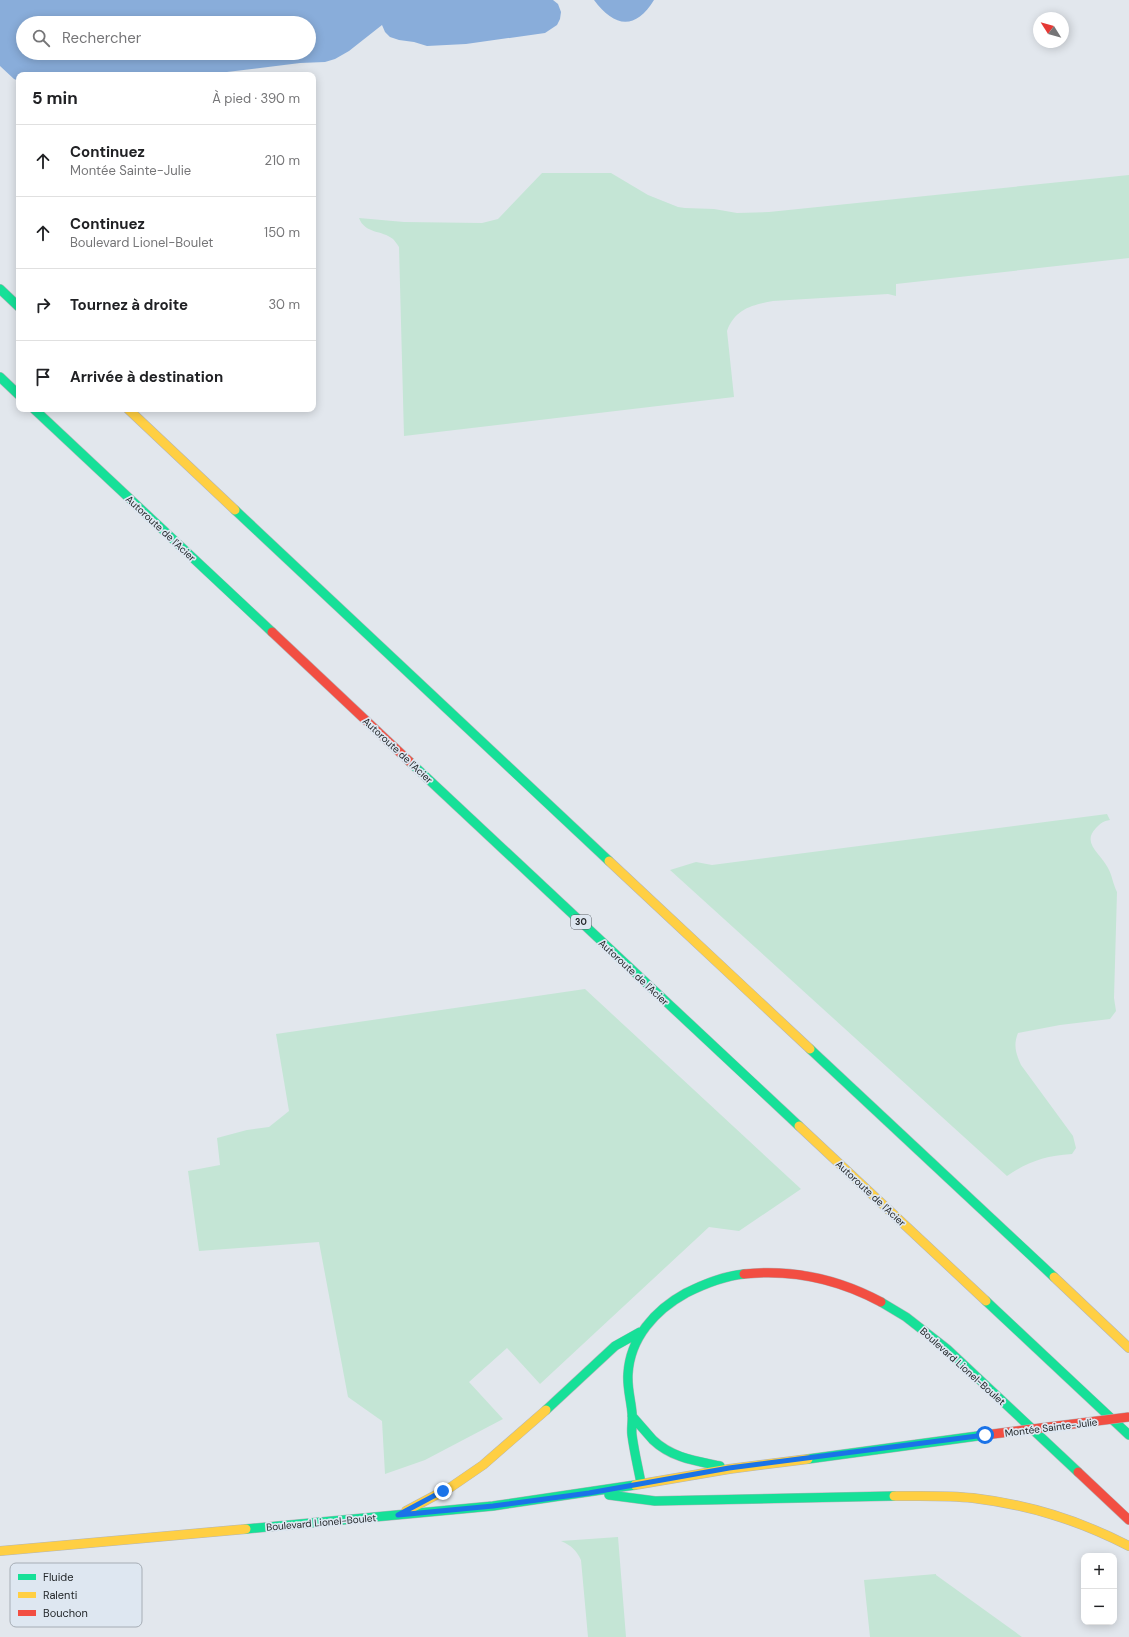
<!DOCTYPE html>
<html lang="fr">
<head>
<meta charset="utf-8">
<style>
  body { margin:0; font-family:"DM Sans",sans-serif; background:#f6f6f6; color:#202124 }
  .controls { position:absolute; right:12px; bottom:12px; display:grid; overflow:hidden; border-radius:8px; box-shadow:0 2px 10px #0003 }
  .controls button { width:36px; height:36px; display:grid; place-items:center; padding:0; border:0; border-bottom:1px solid #e0e0e0; background:#fff; color:#202124; font:20px sans-serif }
  .compass { position:absolute; left:1033px; top:12px; width:36px; height:36px; border-radius:50%; background:#fff; box-shadow:0 2px 10px #0003; rotate:307deg }
  .stop { position:absolute; width:12px; height:12px; margin:-9px; border:3px solid #1a73e8; border-radius:50%; background:#fff }
  .stop.end { background:#1a73e8; border-color:#fff; box-shadow:0 1px 4px #0008 }
  .list { margin:0; padding:0; list-style:none }
  h2 { display:flex; justify-content:space-between; align-items:center; height:52px; margin:0; padding:0 16px; font-size:17px }
  h2 small { font-size:13px; font-weight:400; color:#757577 }
  .list li { display:grid; grid-template-columns:26px 1fr auto; gap:12px; align-items:center; box-sizing:border-box; height:72px; padding:0 16px; border-top:1px solid #e0e0e0 }
  .list b { display:block; font-size:15px; white-space:nowrap }
  .list p { margin:0; font-size:13px; white-space:nowrap; color:#757577 }
  .list em { font-size:13px; font-style:normal; color:#757577 }
  .icon { flex:none; width:22px; height:22px; fill:none; stroke:currentColor; stroke-width:2; stroke-linecap:round; stroke-linejoin:round }
  .map { position:relative; flex:none; width:1129px; height:1637px; overflow:hidden }
  .search { position:absolute; background:#fff; box-shadow:0 2px 10px #0003; left:16px; top:16px; width:300px; height:44px; display:flex; align-items:center; gap:10px; box-sizing:border-box; padding:0 14px; border-radius:22px; color:#757577; font-size:15px }
  .panel { position:absolute; background:#fff; box-shadow:0 2px 10px #0003; left:16px; top:72px; width:300px; height:340px; border-radius:8px }
  .map>svg:first-child { display:block }
  .green { fill:#c4e5d5 }
  .water { fill:#89adda; fill-rule:evenodd }
  .lines { fill:none; stroke-linecap:round; stroke-linejoin:round }
  .fast-casing { stroke:#b2b5b9; stroke-width:10 }
  .slow-casing { stroke:#b2b5b9; stroke-width:10 }
  .jam-casing { stroke:#b2b5b9; stroke-width:10 }
  .fast { stroke:#16e098; stroke-width:9 }
  .slow { stroke:#ffcf43; stroke-width:9 }
  .jam { stroke:#f24e42; stroke-width:9 }
  .jam-bridge-casing { stroke:#b2b5b9; stroke-width:10; stroke-linecap:butt }
  .jam-bridge { stroke:#f24e42; stroke-width:9 }
  .route { stroke:#1a73e8; stroke-width:5 }
  .labels { text-anchor:middle; stroke-width:3.5; stroke-linejoin:round; paint-order:stroke }
  .shield { fill:#dee7f1; stroke:#5b6166; stroke-width:1 }
  .shield-label { font-size:9px; font-weight:bold; fill:#23272a }
  .street-label { font-size:10px; fill:#23272a; stroke:#dee7f1 }
  .key { fill:#dee7f1; stroke:#a6adb5; stroke-width:1 }
  .key-label { font-size:11px; fill:#23272a }
</style>
</head>
<body>
<div class="map">
<svg width="1129" height="1637" viewBox="0 0 1129 1637">
  <rect width="100%" height="100%" fill="#e2e7ed"/>
  <path class="green" d="M542,173H611L648,195L678,207L685,208L714,209L737,213L769,212L1129,175V258L896,284V296L888,294L773,301C752,305 735,309 727,331L734,397L404,436L399,247C397,244 395,241 393,239C382,230 365,234 359,218L404,222L482,223L498,219Z
    M1107,814L1110,820C1103,821 1101,823 1096,828C1081,843 1101,854 1108,868C1112,875 1113,884 1117,892L1114,998L1116,1011L1110,1019L1060,1025L1018,1033C1013,1045 1016,1054 1021,1065L1073,1136L1076,1148L1072,1154C1045,1156 1029,1161 1007,1176L670,870L696,862L712,865Z
    M585,989L801,1189L739,1231L709,1227L540,1384L507,1348L469,1382L503,1419L425,1460L385,1474L382,1421L348,1397L319,1242L199,1251L188,1171L220,1165L217,1138L247,1130L269,1127L289,1111L276,1034Z
    M618,1537L626,1637H588L581,1560C576,1550 572,1546 561,1541Z
    M936,1574V1575L1022,1637H870L864,1580Z"/>
  <path class="water" d="M0,0H553L558,4L561,12L560,19L557,25L545,33L466,44L427,46L414,42L399,40L390,37L385,32L382,25L349,51L335,59L325,62L300,63L202,75H19V81L14,79L0,66ZM23,23H309V53H23Z
    M594,0H654C635,31 614,27 594,0Z"/>
  <g class="lines">
    <g class="fast-casing">
      <path id="fast" d="M0,289L19,307
        M0,377L19,395
        M34,409L272,632
        M235,510L609,861
        M410,762L799,1126
        M810,1049L1054,1277
        M986,1301L1129,1435
        M881,1302L906,1317L947,1349L1078,1472
        M546,1410L615,1346L640,1332
        M632,1416C639,1424 646,1432 653,1440C672,1458 696,1461 720,1466
        M808,1459L985,1435
        M641,1483C638,1467 634,1451 632,1435C631,1428 633,1421 632,1413C631,1400 627,1388 628,1374C630,1338 655,1310 686,1293C704,1284 723,1276 744,1274
        M609,1495L655,1501L894,1496
        M246,1529L493,1506L635,1485"/>
    </g>
    <g class="slow-casing">
      <path id="slow" d="M128,409L235,510
        M609,861L810,1049
        M799,1126L986,1301
        M1054,1277L1129,1348
        M635,1485L729,1469L808,1459
        M894,1496C920,1496 947,1495 973,1498C1030,1505 1078,1520 1129,1546
        M406,1511L451,1487L483,1465L546,1410
        M0,1551L246,1529"/>
    </g>
    <g class="jam-casing">
      <path id="jam" d="M272,632L410,762
        M744,1274C792,1269 838,1279 881,1302
        M1078,1472L1129,1520"/>
    </g>
    <use href="#fast" class="fast"/>
    <use href="#slow" class="slow"/>
    <use href="#jam" class="jam"/>
    <g class="jam-bridge-casing">
      <path id="jam-bridge" d="M985,1435L1129,1417"/>
    </g>
    <use href="#jam-bridge" class="jam-bridge"/>
  </g>
  <g class="lines">
    <path class="route" d="M443,1491L398,1515L493,1506L589,1493L729,1468L985,1435"/>
  </g>
  <g class="labels">
    <rect class="shield" x="571" y="915" width="20" height="14" rx="3"/>
    <g class="shield-label">
      <text x="581" y="925">30</text>
    </g>
    <g class="street-label">
      <text transform="translate(161 528) rotate(43)" y="4">Autoroute de l'Acier</text>
      <text transform="translate(398 750) rotate(43)" y="4">Autoroute de l'Acier</text>
      <text transform="translate(634 972) rotate(43)" y="4">Autoroute de l'Acier</text>
      <text transform="translate(871 1193) rotate(43)" y="4">Autoroute de l'Acier</text>
      <text transform="translate(963 1366) rotate(42)" y="4">Boulevard Lionel-Boulet</text>
      <text transform="translate(1051 1427) rotate(-7)" y="4">Montée Sainte-Julie</text>
      <text transform="translate(321 1522) rotate(-5)" y="4">Boulevard Lionel-Boulet</text>
    </g>
  </g>
  <rect x="10" y="1563" width="132" height="64" rx="6" class="key"/>
  <rect x="18" y="1574" width="18" height="6" fill="#16e098"/>
  <rect x="18" y="1592" width="18" height="6" fill="#ffcf43"/>
  <rect x="18" y="1610" width="18" height="6" fill="#f24e42"/>
  <g class="key-label">
    <text x="43" y="1581">Fluide</text>
    <text x="43" y="1599">Ralenti</text>
    <text x="43" y="1617">Bouchon</text>
  </g>
</svg>
<div class="controls">
<button>+</button>
<button>−</button>
</div>
<svg class="compass" viewBox="-18 -18 36 36"><path d="M0-13l5 13h-10z" fill="#e53935"/><path d="M0 13l5-13h-10z" fill="#757577"/></svg>
<div class="stop" style="left:985px;top:1435px"></div>
<div class="stop end" style="left:443px;top:1491px"></div>
<div class="search"><svg class="icon" aria-label="search" viewBox="0 0 24 24"><circle cx="10" cy="10" r="6"/><path d="M15 15l6 6"/></svg>Rechercher</div>
<section class="panel">
<h2>5 min<small>À pied · 390 m</small></h2>
<ul class="list">
<li><svg class="icon" aria-label="ahead" viewBox="0 0 24 24"><path d="M12 20V5M6 11l6-6 6 6"/></svg><div><b>Continuez</b><p>Montée Sainte-Julie</p></div><em>210 m</em></li>
<li><svg class="icon" aria-label="ahead" viewBox="0 0 24 24"><path d="M12 20V5M6 11l6-6 6 6"/></svg><div><b>Continuez</b><p>Boulevard Lionel-Boulet</p></div><em>150 m</em></li>
<li><svg class="icon" aria-label="right" viewBox="0 0 24 24"><path d="M7 20v-9h11M14 6l5 5-5 5"/></svg><div><b>Tournez à droite</b></div><em>30 m</em></li>
<li><svg class="icon" aria-label="arrive" viewBox="0 0 24 24"><path d="M6 21V4h12l-3 4 3 4H6"/></svg><div><b>Arrivée à destination</b></div></li>
</ul>
</section>
</div>
</body>
</html>
